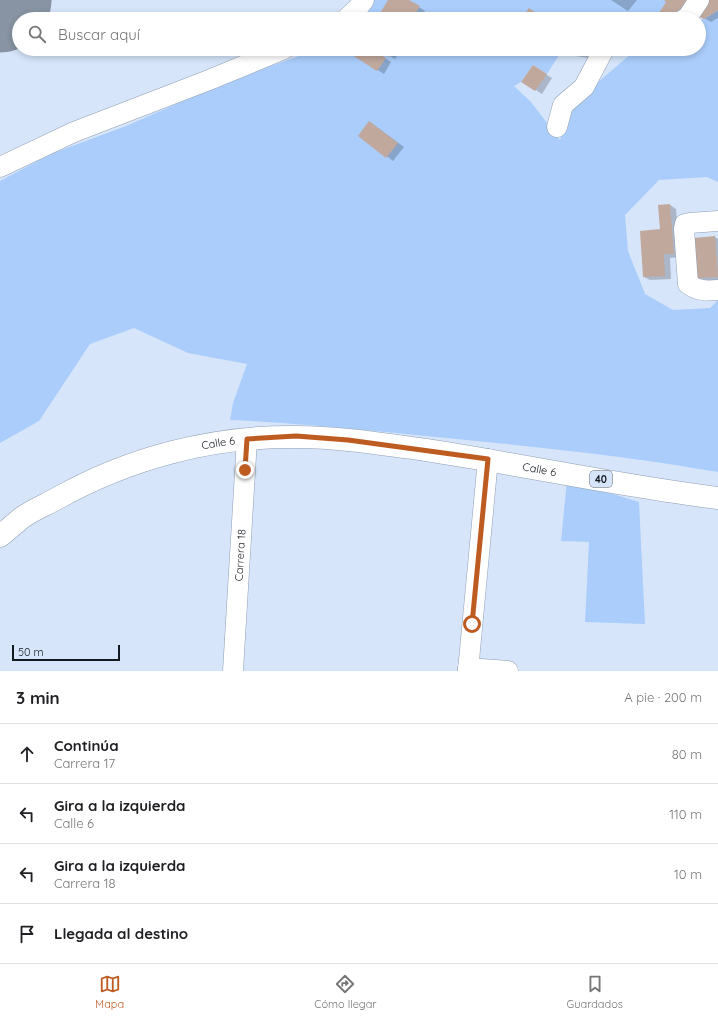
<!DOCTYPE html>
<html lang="es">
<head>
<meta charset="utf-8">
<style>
  body { margin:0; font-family:Quicksand,sans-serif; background:#f2f2f2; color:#202124 }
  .scale { position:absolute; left:12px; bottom:10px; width:108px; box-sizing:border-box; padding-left:4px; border:2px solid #131920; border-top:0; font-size:11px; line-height:14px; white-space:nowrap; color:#131920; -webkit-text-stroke:3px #d6e5fa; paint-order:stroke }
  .stop { position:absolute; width:12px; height:12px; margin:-9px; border:3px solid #be5b20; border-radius:50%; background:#fff }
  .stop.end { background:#be5b20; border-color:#fff; box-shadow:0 1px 4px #0008 }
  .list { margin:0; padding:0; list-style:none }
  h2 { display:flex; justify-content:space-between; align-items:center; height:52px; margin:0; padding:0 16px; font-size:17px }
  h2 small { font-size:13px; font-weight:400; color:#757577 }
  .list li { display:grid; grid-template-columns:26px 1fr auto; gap:12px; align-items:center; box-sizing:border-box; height:60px; padding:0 16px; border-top:1px solid #e0e0e0 }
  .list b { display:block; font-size:15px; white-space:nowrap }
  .list p { margin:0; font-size:13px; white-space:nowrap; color:#757577 }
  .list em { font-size:13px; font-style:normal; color:#757577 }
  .icon { flex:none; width:22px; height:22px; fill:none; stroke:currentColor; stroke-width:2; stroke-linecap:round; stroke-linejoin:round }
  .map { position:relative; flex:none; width:718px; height:671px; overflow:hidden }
  .search { position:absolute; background:#fff; box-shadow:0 2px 6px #0003; left:12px; right:12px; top:12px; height:44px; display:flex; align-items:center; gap:10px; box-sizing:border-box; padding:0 14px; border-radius:22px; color:#757577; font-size:15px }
  .sheet { height:292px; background:#fff }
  nav { display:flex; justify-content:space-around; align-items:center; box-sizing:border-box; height:56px; border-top:1px solid #e0e0e0; background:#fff; font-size:11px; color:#757577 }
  nav a { display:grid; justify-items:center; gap:2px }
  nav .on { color:#be5b20 }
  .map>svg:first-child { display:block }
  .green { fill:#aacdfb }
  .shadow { fill:#0003 }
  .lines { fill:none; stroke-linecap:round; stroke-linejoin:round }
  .runway { stroke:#8894a3; stroke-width:97 }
  .building { fill:#c0a89c }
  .minor-casing { stroke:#909fb2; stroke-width:21 }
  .major-casing { stroke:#909fb2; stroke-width:23 }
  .minor { stroke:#fff; stroke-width:20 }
  .major { stroke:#fff; stroke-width:22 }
  .route { stroke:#be5b20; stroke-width:5 }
  .labels { text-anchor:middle; stroke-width:3; stroke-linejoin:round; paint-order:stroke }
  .shield { fill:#d6e5fa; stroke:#4e5661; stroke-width:1 }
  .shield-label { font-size:10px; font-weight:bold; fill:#131920 }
  .street-label { font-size:11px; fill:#131920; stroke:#d6e5fa }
</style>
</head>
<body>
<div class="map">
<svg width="718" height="671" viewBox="0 0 718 671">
  <rect width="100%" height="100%" fill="#d6e5fa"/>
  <path class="green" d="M374,0H688L672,19H578L563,12L559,19H360Z
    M718,10V182L707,177L659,180L625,215L628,251L645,294L673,310L710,308L718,300V472C628,456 538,447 447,438C375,431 303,423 230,420L233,403L247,364L188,353L134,328L90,344L39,421L0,443V181L51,154L126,126L231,80L319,49H562L561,52L547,74L533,65L521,82L514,86L531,102L560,140L572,105L626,58L640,49H699V21L708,17Z
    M567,480L639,502L645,624L585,622L589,542L561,541Z"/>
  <path class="shadow" d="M389,0H408L425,11L420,19H380Z
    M611,0H637L628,11Z
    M665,0H718V18L711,22L695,13L690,19H665L667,1Z
    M357,49H371L391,62L384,74L353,54Z
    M378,49H401L395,59Z
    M563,49H596L595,59L569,55L562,52Z
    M539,70L552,78L542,94L536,90Z
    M370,122L404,147L393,161L359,135Z
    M670,205L676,209L680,257L670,258L671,279L650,280L644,277Z
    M715,237L718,239V280L703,281L697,277L695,239Z"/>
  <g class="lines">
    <path class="runway" d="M0,4L3,0"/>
  </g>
  <path class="building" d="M388,0H409L420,6L412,19H378L377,18Z
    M664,0H687L672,19H663L657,16L666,2Z
    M703,0H718V10L704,19L693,13Z
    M529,8L542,17L541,19H521Z
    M356,49H372L386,58L377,71L352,55Z
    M376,49H393L389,57Z
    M562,49H589L588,56L561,52Z
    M533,65L547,74L535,91L521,82Z
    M369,121L398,143L386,158L358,136Z
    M670,204L674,254H664L665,276L643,277L640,231L660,229L658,205Z
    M715,236L718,277L696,278L694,238Z"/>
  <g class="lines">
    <g class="minor-casing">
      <g id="minor">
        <path d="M346,19L357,9L364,0"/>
        <path d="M684,19L687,18L699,0"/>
        <path d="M557,127L563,105L584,87L604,49"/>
        <path d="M0,167L74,132L209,80L284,49"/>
        <path d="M718,221L690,223L685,224L684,229L688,284C698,291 706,291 718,290"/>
        <path d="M468,668L508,671"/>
        <path id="s1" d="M233,671L247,439"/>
        <path d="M468,671L488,459"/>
      </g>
    </g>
    <g class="major-casing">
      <g id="major">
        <path id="s2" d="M0,536C8,530 15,523 23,517C33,510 45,505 56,499C129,458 212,436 296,437C339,437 383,444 426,450C524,465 620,486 718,498"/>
      </g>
    </g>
    <use href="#minor" class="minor"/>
    <use href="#major" class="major"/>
  </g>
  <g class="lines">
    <path class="route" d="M245,470L247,439L296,436L348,440L488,459L472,624"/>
  </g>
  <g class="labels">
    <rect class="shield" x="590" y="471" width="22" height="16" rx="3"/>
    <g class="shield-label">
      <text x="601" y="483">40</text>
    </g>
    <g class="street-label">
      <text dy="4" stroke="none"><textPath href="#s2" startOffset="240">Calle 6</textPath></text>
      <text dy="4" stroke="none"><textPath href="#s2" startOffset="564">Calle 6</textPath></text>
      <text dy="4" stroke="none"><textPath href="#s1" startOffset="116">Carrera 18</textPath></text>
    </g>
  </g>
</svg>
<div class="scale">50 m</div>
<div class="stop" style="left:472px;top:624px"></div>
<div class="stop end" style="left:245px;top:470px"></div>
<div class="search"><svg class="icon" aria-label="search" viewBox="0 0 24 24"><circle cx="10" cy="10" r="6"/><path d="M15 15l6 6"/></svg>Buscar aquí</div>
</div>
<section class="sheet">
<h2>3 min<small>A pie · 200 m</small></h2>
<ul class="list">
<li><svg class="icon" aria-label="ahead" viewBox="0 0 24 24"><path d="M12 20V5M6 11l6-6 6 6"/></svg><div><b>Continúa</b><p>Carrera 17</p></div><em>80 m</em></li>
<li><svg class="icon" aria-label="left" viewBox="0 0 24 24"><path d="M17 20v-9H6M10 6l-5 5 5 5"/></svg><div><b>Gira a la izquierda</b><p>Calle 6</p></div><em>110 m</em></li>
<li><svg class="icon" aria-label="left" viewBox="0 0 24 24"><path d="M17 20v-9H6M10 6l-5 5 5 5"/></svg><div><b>Gira a la izquierda</b><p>Carrera 18</p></div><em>10 m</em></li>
<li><svg class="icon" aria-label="arrive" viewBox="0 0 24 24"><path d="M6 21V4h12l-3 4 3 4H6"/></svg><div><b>Llegada al destino</b></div></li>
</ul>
</section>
<nav>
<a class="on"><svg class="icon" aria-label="map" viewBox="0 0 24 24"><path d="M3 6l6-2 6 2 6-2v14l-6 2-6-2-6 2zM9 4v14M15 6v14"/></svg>Mapa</a>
<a><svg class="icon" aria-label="directions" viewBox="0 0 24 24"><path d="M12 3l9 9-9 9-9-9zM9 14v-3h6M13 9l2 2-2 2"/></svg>Cómo llegar</a>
<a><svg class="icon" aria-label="saved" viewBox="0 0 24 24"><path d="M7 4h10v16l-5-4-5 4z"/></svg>Guardados</a>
</nav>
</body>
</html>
